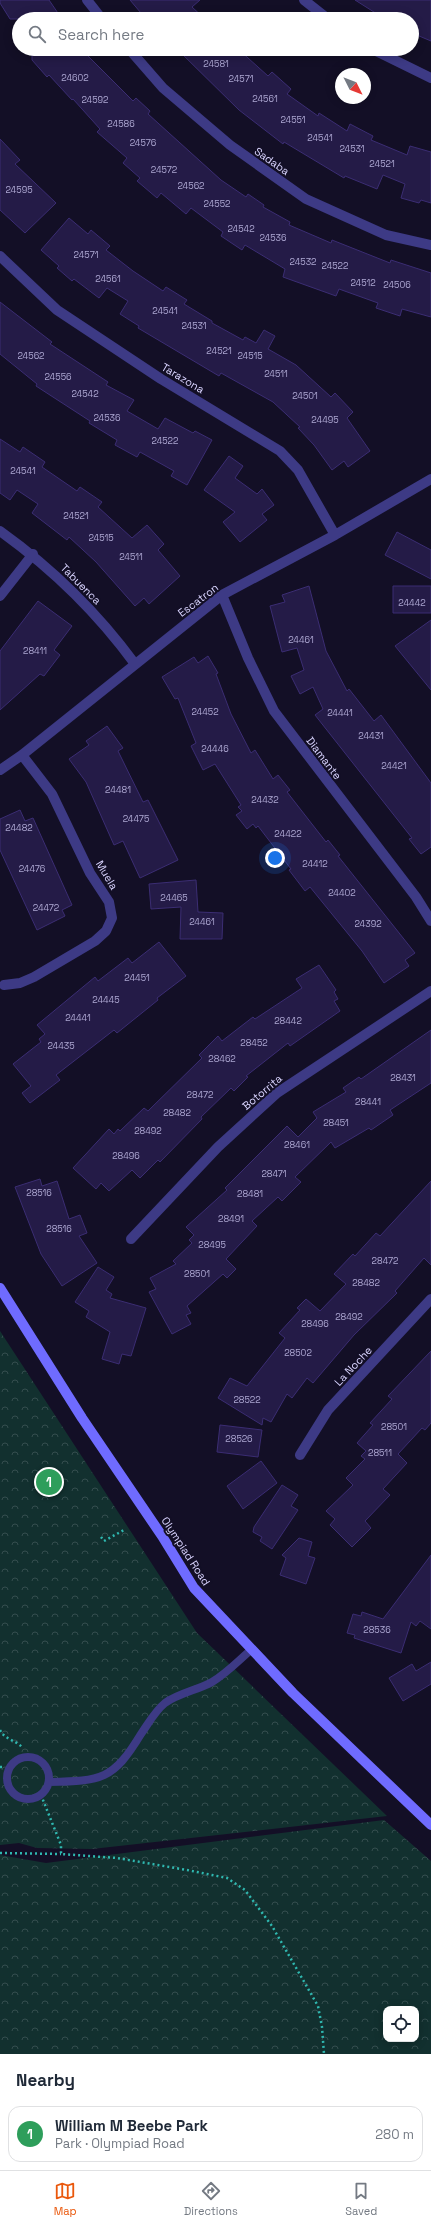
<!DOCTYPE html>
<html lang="en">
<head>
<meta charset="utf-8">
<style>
  body { margin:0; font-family:"Space Grotesk",sans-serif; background:#f6f6f7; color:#1f2937 }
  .controls { position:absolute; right:12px; bottom:12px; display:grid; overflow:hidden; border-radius:8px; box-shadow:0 2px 10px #0003 }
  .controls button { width:36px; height:36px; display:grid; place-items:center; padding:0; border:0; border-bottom:1px solid #e0e1e3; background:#fff; color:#1f2937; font:20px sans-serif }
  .compass { position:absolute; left:335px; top:68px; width:36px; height:36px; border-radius:50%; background:#fff; box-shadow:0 2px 10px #0003; rotate:132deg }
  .you { position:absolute; left:275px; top:858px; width:14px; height:14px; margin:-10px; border:3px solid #fff; border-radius:50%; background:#1a73e8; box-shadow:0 0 0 6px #1a73e833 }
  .badge { display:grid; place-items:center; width:26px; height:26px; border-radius:50%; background:#ea580c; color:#fff; font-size:13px; font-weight:700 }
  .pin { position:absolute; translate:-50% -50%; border:2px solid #fff; box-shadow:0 1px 4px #0006 }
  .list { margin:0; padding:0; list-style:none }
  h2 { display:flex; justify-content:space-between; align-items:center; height:52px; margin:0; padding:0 16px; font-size:17px }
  h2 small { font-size:13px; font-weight:400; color:#747a83 }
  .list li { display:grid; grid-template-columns:26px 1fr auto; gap:12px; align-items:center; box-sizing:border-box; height:56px; margin:0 8px 8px; padding:0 8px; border:1px solid #e0e1e3; border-radius:12px }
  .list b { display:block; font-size:15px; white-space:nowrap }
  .list p { margin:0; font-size:13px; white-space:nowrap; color:#747a83 }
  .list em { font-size:13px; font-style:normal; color:#747a83 }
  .icon { flex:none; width:22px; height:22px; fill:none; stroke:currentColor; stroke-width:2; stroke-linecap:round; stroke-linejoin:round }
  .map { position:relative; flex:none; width:431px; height:2054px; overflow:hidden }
  .search { position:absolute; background:#fff; box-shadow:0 2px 10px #0003; left:12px; right:12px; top:12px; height:44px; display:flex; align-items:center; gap:10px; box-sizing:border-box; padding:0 14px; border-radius:22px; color:#747a83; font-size:15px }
  .sheet { height:116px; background:#fff }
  nav { display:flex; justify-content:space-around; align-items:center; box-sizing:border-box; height:56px; border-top:1px solid #e0e1e3; background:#fff; font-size:11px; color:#747a83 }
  nav a { display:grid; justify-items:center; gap:2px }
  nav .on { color:#ea580c }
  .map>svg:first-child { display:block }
  .park { fill:url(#park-crowns); fill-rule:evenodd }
  .building { fill:#241b47; stroke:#3b2d73 }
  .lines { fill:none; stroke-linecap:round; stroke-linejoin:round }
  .path { stroke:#2fb8b0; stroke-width:2.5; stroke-dasharray:2 3; stroke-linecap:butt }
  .lane { stroke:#3d3a85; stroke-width:8 }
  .street { stroke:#3d3a85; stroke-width:10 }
  .secondary { stroke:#6f6bff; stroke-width:10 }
  .labels { text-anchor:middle; stroke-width:4; stroke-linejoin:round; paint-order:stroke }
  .number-label { font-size:9px; fill:#aca6d1 }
  .street-label { font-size:11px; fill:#d9d4ff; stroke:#130f26 }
</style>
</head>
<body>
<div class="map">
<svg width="431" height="2054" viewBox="0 0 431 2054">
  <defs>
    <pattern id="park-crowns" width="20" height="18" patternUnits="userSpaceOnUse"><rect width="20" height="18" fill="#12302f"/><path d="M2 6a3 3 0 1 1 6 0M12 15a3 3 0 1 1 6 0" fill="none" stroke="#344d4e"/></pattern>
  </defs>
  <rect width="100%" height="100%" fill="#130f26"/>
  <path class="park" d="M0,1331L197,1633L387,1816L92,1849L37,1848L19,1843L0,1845Z
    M384,1820L431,1861V2054H0V1855L46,1863ZM386,2009H416V2039H386Z"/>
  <path class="building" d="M0,0H49L62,19H10L0,3Z
    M130,0H200L192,7L205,19H146Z
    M355,0H431V41L412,33V19H385Z
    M40,49H81L133,101L136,98L150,111L148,114L221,180L246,197L248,194L264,205L263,207L290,222L289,225L331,243L332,240L390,263L391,260L431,273V317L402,309L400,316L376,308L378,303L339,289L336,296L283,277L285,269L245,245L242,250L221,236L223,232L191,208L186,214L161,193L157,198L137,181L140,178L123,163L127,158L97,132L100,129L73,99L72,100L49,75L47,77L32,60V55Z
    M177,49H238L268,76L272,72L291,89L287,94L318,116L319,113L347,131L350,124L373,136L371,140L407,155L410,146L431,152V203L421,200L419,203L401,198L405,184L383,175L377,189L345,176L344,178L284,142L283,144L239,110Z
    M0,139L20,160L15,164L56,203L25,233L0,210Z
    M69,218L88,234L91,230L110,246L106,250L133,271L163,291L166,287L187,300L184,304L212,321V323L243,340L245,337L256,343L264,330L275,336L268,349L296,365L331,397L335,393L353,412L347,418L370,451L348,467L344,461L332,470L314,445L298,428L300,427L273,402L221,373L219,376L138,328L139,326L120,314L128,301L107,288L99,298L74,279L72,281L57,268L59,266L41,250Z
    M0,302L52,342L50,344L108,382L106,385L134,400L127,411L158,429L165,418L193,433L195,431L212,440L187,485L171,476L174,471L140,452L137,457L115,445L117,440L89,423L90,421L36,386L37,384L0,354Z
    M0,439L20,452L23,447L45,462L42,467L77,491L80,487L102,502L98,507L132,538L147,525L164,544L158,550L180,576L149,604L144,598L135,606L96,562L69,537L67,540L32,513L38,504L17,490L10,500L0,493Z
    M229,456L243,466L235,478L257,494L262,489L274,505L262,514L267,520L240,542L223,522L235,512L204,490Z
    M397,532L431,550V579L385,555Z
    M309,586L326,651L347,691L349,689L374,721L381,715L431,783V847L421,854L409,839L412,838L315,715L323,709L313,687L300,694L291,676L304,670L297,648L282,652L270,606L285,602L282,595Z
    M393,586H431V613H393Z
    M38,601L72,626L54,650L60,655L44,676L40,674L0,710V651Z
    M431,620V690L395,646Z
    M208,656L218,673L216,674L231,714L251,753L255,750L273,779L278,775L290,790L287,792L326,842L328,840L340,855L338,856L415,953L405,960L409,966L384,983L362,951L310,887L305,891L289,870L291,869L258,826L256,828L253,824L247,829L236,815L242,811L238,807L241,805L215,764L203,770L191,746L196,743L178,698L175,699L162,677L194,657L198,663Z
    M107,726L123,748L118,751L143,802L148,800L178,860L140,878L123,841L114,845L86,782L69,759L89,745L86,741Z
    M20,810L25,821L33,818L72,905L62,910L65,916L37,930L0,850V819Z
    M196,880L198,912L223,913L222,939H180L181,907L151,909L149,884Z
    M159,942L186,976L157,998L158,1000L117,1033L114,1030L56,1075L60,1080L30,1103L22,1093L31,1086L13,1064L41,1042L39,1039L45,1034L37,1025L95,977L98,981L128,958L132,963Z
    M319,965L336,990L334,992L338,999L334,1001L340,1011L290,1046L288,1043L246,1076L248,1077L234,1091L231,1088L201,1117L202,1119L160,1162L158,1160L140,1178L132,1170L109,1191L101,1183L96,1189L73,1168L109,1129L114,1134L118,1129L120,1131L144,1108L148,1111L202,1058L199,1055L218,1036L222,1041L253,1017L255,1019L302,988L296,979Z
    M431,1030V1083L390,1110L393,1115L371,1130L369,1128L335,1148L331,1142L295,1177L301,1182L282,1201L278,1197L252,1221L257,1226L226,1259L236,1269L227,1278L223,1274L187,1306L191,1313L186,1315L191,1324L172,1334L149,1292L156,1289L150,1278L176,1264L173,1261L192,1243L189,1240L194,1235L186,1227L227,1190L225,1188L287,1126L298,1137L317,1118L313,1112L346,1092L343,1088L359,1077L361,1079Z
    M40,1179L42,1186L57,1181L69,1219L80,1215L87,1233L79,1236L97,1263L62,1286L41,1254L15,1187Z
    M431,1181V1265L424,1258L395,1291L397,1293L354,1335L313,1383L307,1378L292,1398L287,1394L271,1422L263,1418L262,1425L218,1398L230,1378L247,1386L285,1338L279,1333L300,1310L297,1308L306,1299L320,1311L346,1284L334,1274L353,1254L355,1256L376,1233L380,1236Z
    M98,1267L114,1277L106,1290L112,1294L110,1298L146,1308L131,1356L122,1354L119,1364L102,1359L110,1332L86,1317L89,1311L75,1302Z
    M431,1351V1423L425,1430L422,1428L398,1454L407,1463L383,1489L390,1495L365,1521L371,1528L352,1547L330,1525L335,1519L326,1511L353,1485L346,1478L365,1459L361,1456L366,1451L357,1443L373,1425L370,1423L392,1399L388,1396Z
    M220,1425L262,1430L258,1457L217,1452Z
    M261,1461L277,1483L243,1509L227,1486Z
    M282,1485L298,1495L291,1506L298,1510L272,1549L260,1541L262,1537L253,1532L254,1527Z
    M299,1538L312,1542L308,1556L315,1558L306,1584L280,1575L286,1558L282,1555Z
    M431,1555V1629L420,1621L416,1626L411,1622L401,1653L354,1638L355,1635L347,1633L353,1614L361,1616L362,1612L383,1619Z
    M431,1662V1684L403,1701L389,1678L412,1664L416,1671Z"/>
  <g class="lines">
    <path class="path" d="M101,1537L104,1541L124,1530
      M0,1730C4,1739 15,1740 22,1747
      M0,1767H3
      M41,1795L61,1845V1854L117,1858L187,1870L227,1878L245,1890L272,1926L318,2006L322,2027L324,2054
      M0,1853L61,1854"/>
    <path class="lane" d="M7 1778a21 21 0 1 1 42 0a21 21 0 1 1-42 0Z
      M49,1782C102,1781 113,1780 141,1734C148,1724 155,1711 165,1703C179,1693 198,1690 212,1682C227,1673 239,1660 252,1649"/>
    <path class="street" d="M87,0L102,19
      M304,0L328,19
      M129,49L163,88L230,145L306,199L386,235L431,245
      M372,49L431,78
      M0,256L57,310L161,379L280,451L298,470L335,535
      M0,531C53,569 97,612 135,664
      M222,595L248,658L274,711L416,897L431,921
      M0,596L33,554
      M0,770L22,755L222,595L335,535L431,479
      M4,985L20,983L34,977L95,941L106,931L112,918L109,902L90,873L52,794L22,755
      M131,1239L218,1147L277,1093L431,991
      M300,1455L328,1410L431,1299"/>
    <path class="secondary" d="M0,1288L82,1418L162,1536L194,1588L293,1693L431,1825"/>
  </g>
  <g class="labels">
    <g class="number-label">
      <text x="216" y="67">24581</text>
      <text x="75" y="81">24602</text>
      <text x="241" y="82">24571</text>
      <text x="265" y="102">24561</text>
      <text x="95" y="103">24592</text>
      <text x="293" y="123">24551</text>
      <text x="121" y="127">24586</text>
      <text x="320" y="141">24541</text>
      <text x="143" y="146">24576</text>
      <text x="352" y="152">24531</text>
      <text x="382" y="167">24521</text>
      <text x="164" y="173">24572</text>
      <text x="191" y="189">24562</text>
      <text x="19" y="193">24595</text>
      <text x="217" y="207">24552</text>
      <text x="241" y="232">24542</text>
      <text x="273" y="241">24536</text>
      <text x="86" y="258">24571</text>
      <text x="303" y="265">24532</text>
      <text x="335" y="269">24522</text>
      <text x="108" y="282">24561</text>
      <text x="363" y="286">24512</text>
      <text x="397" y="288">24506</text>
      <text x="165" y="314">24541</text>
      <text x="194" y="329">24531</text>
      <text x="219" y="354">24521</text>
      <text x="31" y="359">24562</text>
      <text x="250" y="359">24515</text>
      <text x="276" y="377">24511</text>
      <text x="58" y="380">24556</text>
      <text x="85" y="397">24542</text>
      <text x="305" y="399">24501</text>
      <text x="107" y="421">24536</text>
      <text x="325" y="423">24495</text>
      <text x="165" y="444">24522</text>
      <text x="23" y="474">24541</text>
      <text x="76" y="519">24521</text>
      <text x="101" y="541">24515</text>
      <text x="131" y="560">24511</text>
      <text x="412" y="606">24442</text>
      <text x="301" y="643">24461</text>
      <text x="35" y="654">28411</text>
      <text x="205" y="715">24452</text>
      <text x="340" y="716">24441</text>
      <text x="371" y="739">24431</text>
      <text x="215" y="752">24446</text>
      <text x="394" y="769">24421</text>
      <text x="118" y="793">24481</text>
      <text x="265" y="803">24432</text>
      <text x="136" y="822">24475</text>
      <text x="19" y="831">24482</text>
      <text x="288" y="837">24422</text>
      <text x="315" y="867">24412</text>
      <text x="32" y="872">24476</text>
      <text x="342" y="896">24402</text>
      <text x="174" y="901">24465</text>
      <text x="46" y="911">24472</text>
      <text x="202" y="925">24461</text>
      <text x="368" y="927">24392</text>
      <text x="137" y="981">24451</text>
      <text x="106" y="1003">24445</text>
      <text x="78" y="1021">24441</text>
      <text x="288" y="1024">28442</text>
      <text x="254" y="1046">28452</text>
      <text x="61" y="1049">24435</text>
      <text x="222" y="1062">28462</text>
      <text x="403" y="1081">28431</text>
      <text x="200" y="1098">28472</text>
      <text x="368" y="1105">28441</text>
      <text x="177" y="1116">28482</text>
      <text x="336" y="1126">28451</text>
      <text x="148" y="1134">28492</text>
      <text x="297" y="1148">28461</text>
      <text x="126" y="1159">28496</text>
      <text x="274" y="1177">28471</text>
      <text x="39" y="1196">28516</text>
      <text x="250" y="1197">28481</text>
      <text x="231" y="1222">28491</text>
      <text x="59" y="1232">28516</text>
      <text x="212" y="1248">28495</text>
      <text x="385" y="1264">28472</text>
      <text x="197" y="1277">28501</text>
      <text x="366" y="1286">28482</text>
      <text x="349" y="1320">28492</text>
      <text x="315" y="1327">28496</text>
      <text x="298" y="1356">28502</text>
      <text x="247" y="1403">28522</text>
      <text x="394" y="1430">28501</text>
      <text x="239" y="1442">28526</text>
      <text x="380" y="1456">28511</text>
      <text x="377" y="1633">28536</text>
    </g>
    <g class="street-label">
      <text transform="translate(272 161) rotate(35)" y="4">Sadaba</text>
      <text transform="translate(183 378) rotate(31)" y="4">Tarazona</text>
      <text transform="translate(81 584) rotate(45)" y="4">Tabuenca</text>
      <text transform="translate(198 600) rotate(-37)" y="4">Escatron</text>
      <text transform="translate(324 758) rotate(53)" y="4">Diamante</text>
      <text transform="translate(107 875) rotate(59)" y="4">Muela</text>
      <text transform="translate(262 1092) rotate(-40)" y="4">Botorrita</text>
      <text transform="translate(353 1366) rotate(-47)" y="4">La Noche</text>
      <text transform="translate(186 1551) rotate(57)" y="4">Olympiad Road</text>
    </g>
  </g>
</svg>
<div class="controls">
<button><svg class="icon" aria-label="locate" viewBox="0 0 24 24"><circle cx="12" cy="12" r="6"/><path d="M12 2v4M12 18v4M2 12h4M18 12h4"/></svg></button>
</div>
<svg class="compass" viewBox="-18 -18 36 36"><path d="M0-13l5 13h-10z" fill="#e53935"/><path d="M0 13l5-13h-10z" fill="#747a83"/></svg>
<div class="you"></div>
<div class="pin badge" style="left:49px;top:1482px;background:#2e9e5b">1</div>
<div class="search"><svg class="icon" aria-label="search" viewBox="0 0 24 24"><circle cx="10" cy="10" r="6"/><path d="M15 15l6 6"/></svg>Search here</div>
</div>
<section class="sheet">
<h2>Nearby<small></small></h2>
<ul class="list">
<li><span class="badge" style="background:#2e9e5b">1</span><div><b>William M Beebe Park</b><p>Park · Olympiad Road</p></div><em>280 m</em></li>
</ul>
</section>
<nav>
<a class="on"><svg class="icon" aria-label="map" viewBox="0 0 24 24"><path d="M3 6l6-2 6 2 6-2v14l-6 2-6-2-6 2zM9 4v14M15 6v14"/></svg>Map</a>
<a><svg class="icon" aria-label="directions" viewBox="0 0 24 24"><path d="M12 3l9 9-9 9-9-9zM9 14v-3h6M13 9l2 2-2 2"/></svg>Directions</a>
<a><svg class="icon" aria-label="saved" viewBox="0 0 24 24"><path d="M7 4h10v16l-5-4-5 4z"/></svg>Saved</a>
</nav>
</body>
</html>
